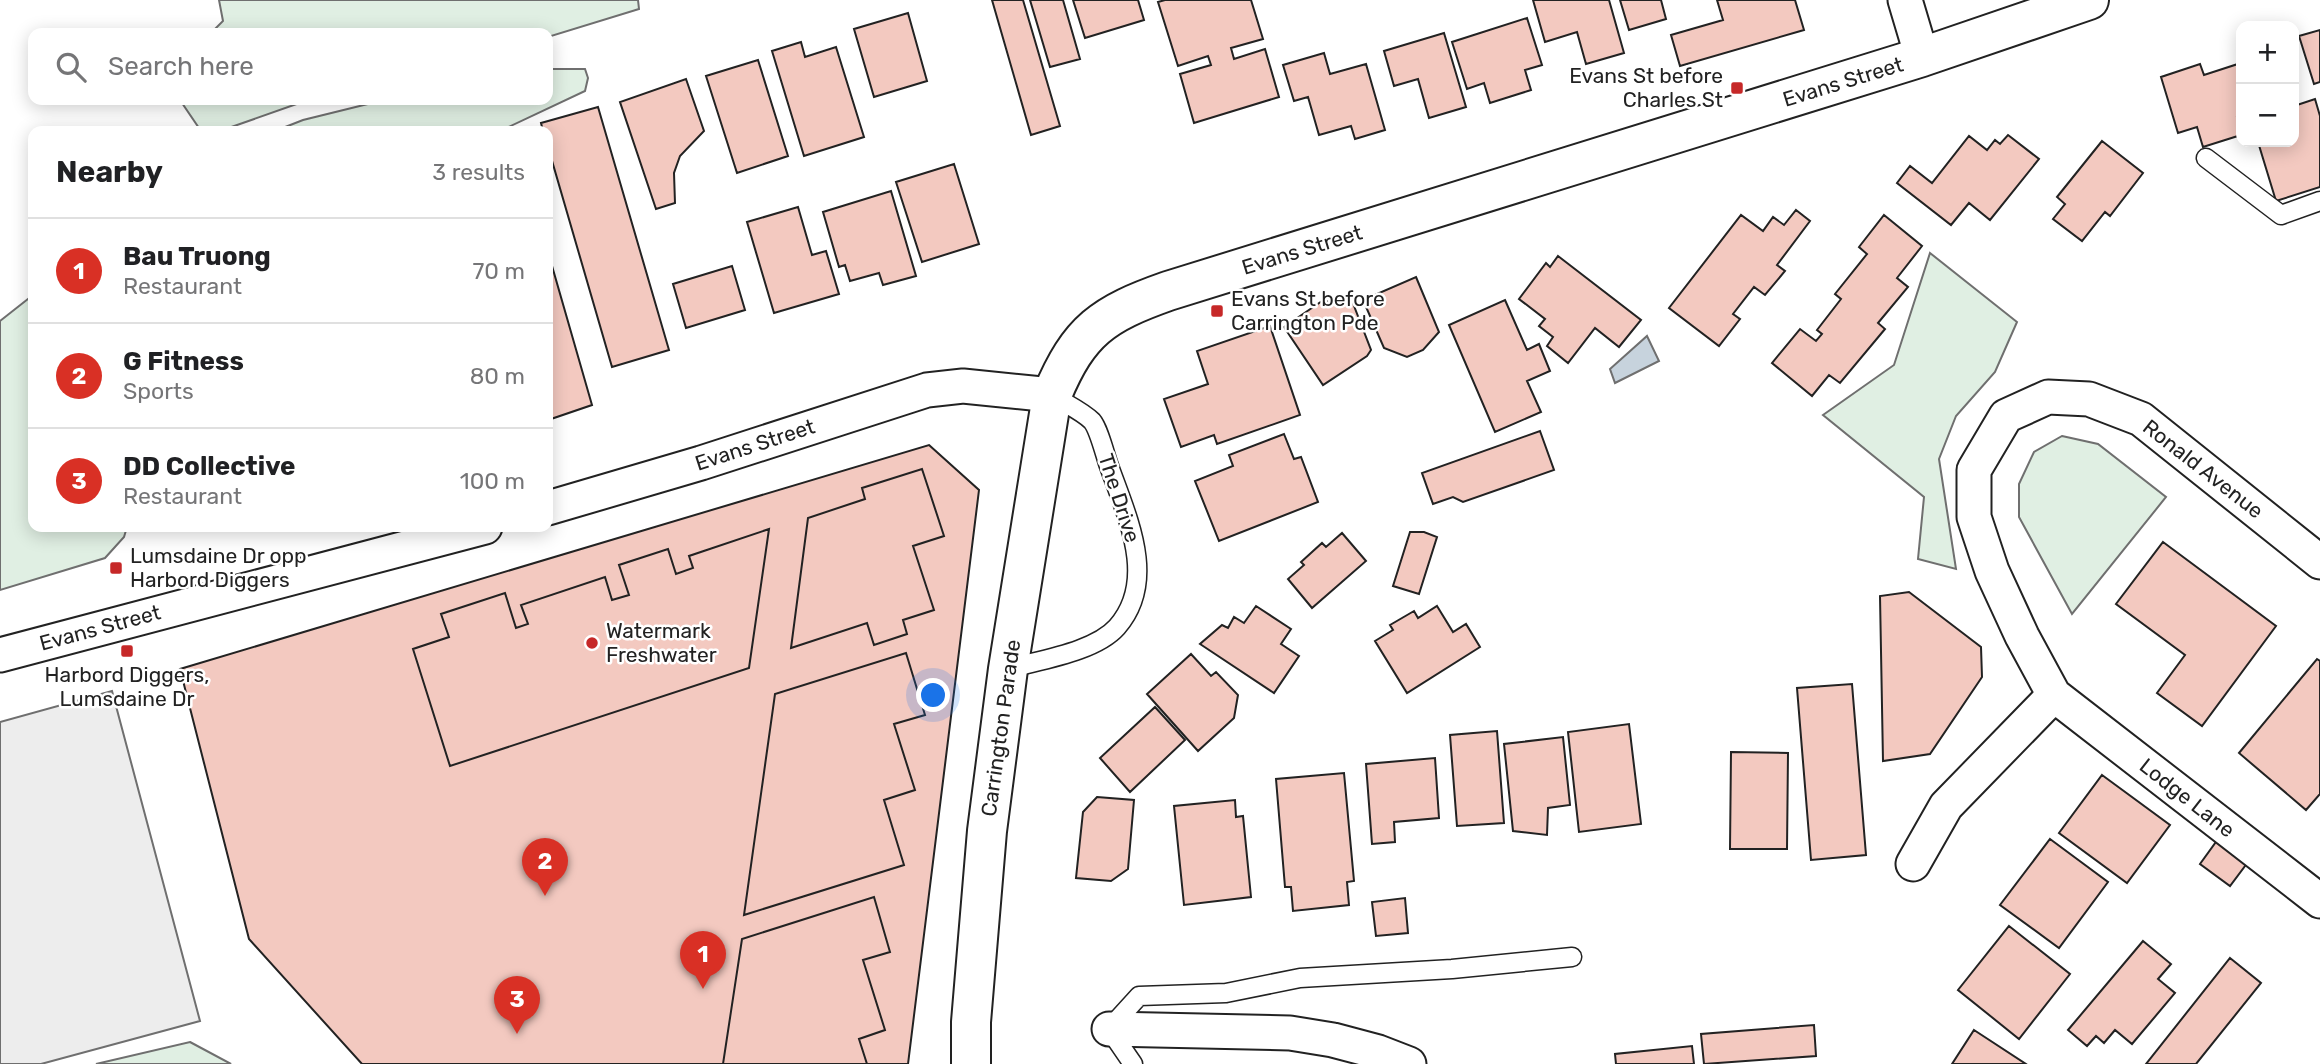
<!DOCTYPE html>
<html lang="en">
<head>
<meta charset="utf-8">
<style>
  body { margin:0; font-family:Rubik,sans-serif; background:#f6f6f6; color:#202124 }
  .controls { position:absolute; right:21px; top:21px; display:grid; overflow:hidden; border-radius:14px; box-shadow:0 4px 18px #0003 }
  .controls button { width:63px; height:63px; display:grid; place-items:center; padding:0; border:0; border-bottom:2px solid #e0e0e0; background:#fff; color:#202124; font:35px sans-serif }
  .you { position:absolute; left:934px; top:696px; width:24px; height:24px; margin:-18px; border:5px solid #fff; border-radius:50%; background:#1a73e8; box-shadow:0 0 0 10px #1a73e833 }
  .badge { display:grid; place-items:center; width:46px; height:46px; border-radius:50%; background:#d93025; color:#fff; font-size:23px; font-weight:700 }
  .pin { position:absolute; translate:-50% -58px; filter:drop-shadow(0 2px 4px #0008) }
  .pin::after { content:''; position:absolute; top:37px; width:24px; height:21px; background:inherit; clip-path:polygon(0 0,100% 0,50% 100%) }
  .list { margin:0; padding:0; list-style:none }
  h2 { display:flex; justify-content:space-between; align-items:center; height:91px; margin:0; padding:0 28px; font-size:30px }
  h2 small { font-size:23px; font-weight:400; color:#757577 }
  .list li { display:grid; grid-template-columns:46px 1fr auto; gap:21px; align-items:center; box-sizing:border-box; height:105px; padding:0 28px; border-top:2px solid #e0e0e0 }
  .list b { display:block; font-size:26px; white-space:nowrap }
  .list p { margin:0; font-size:23px; white-space:nowrap; color:#757577 }
  .list em { font-size:23px; font-style:normal; color:#757577 }
  .icon { flex:none; width:38px; height:38px; fill:none; stroke:currentColor; stroke-width:2; stroke-linecap:round; stroke-linejoin:round }
  .map { position:relative; flex:none; width:2320px; height:1064px; overflow:hidden }
  .search { position:absolute; background:#fff; box-shadow:0 4px 18px #0003; left:28px; top:28px; width:525px; height:77px; display:flex; align-items:center; gap:18px; box-sizing:border-box; padding:0 24px; border-radius:14px; color:#757577; font-size:26px }
  .panel { position:absolute; background:#fff; box-shadow:0 4px 18px #0003; left:28px; top:126px; width:525px; height:406px; border-radius:14px }
  .map>svg:first-child { display:block }
  .green { fill:#e0efe3; stroke:#6f6f6f; stroke-width:2 }
  .parking { fill:#ededed; stroke:#6f6f6f; stroke-width:2 }
  .water { fill:#c7d3dd; stroke:#6f6f6f; stroke-width:2 }
  .building { fill:#f3c9c0; stroke:#222; stroke-width:2 }
  .lines { fill:none; stroke-linecap:round; stroke-linejoin:round }
  .lane-casing { stroke:#222; stroke-width:21 }
  .street-casing { stroke:#222; stroke-width:37 }
  .secondary-casing { stroke:#222; stroke-width:42 }
  .lane { stroke:#fff; stroke-width:18 }
  .street { stroke:#fff; stroke-width:33 }
  .secondary { stroke:#fff; stroke-width:38 }
  .poi-dot { fill:#c62828; stroke:#fff; stroke-width:2.5 }
  .labels { text-anchor:middle; stroke-width:5; stroke-linejoin:round; paint-order:stroke }
  .poi-label { font-size:21px; fill:#222; stroke:#fff; text-anchor:start }
  .street-label { font-size:21px; fill:#222; stroke:#fff }
</style>
</head>
<body>
<div class="map">
<svg width="2320" height="1064" viewBox="0 0 2320 1064">
  <rect width="100%" height="100%" fill="#fff"/>
  <path class="green" d="M219,0H638L639,9L548,37V33H211L223,21Z
    M548,69H585L588,78L585,91L500,131H275L303,120L384,100H548Z
    M180,100H308L220,131H201Z
    M1930,253L2017,322L1995,372L1956,416L1939,459L1956,569L1918,559L1924,497L1823,415L1894,365Z
    M33,295V527H127L124,537L105,558L0,590V321Z
    M2062,436L2098,444L2166,497L2072,614L2019,517V484L2034,452Z
    M190,1042L231,1064H96Z"/>
  <path class="parking" d="M112,691L200,1021L41,1064H0V722Z"/>
  <path class="water" d="M1647,336L1659,361L1615,383L1610,369Z"/>
  <path class="building" d="M992,0H1023L1060,126L1031,135Z
    M1030,0H1063L1080,59L1050,67Z
    M1073,0H1138L1144,20L1085,38Z
    M1165,0H1251L1263,39L1231,48L1234,59L1265,49L1279,97L1194,123L1180,74L1211,65L1208,56L1178,66L1158,2Z
    M1533,0H1609L1624,53L1586,64L1577,32L1545,42Z
    M1620,0H1661L1666,19L1629,30Z
    M1717,0H1795L1804,30L1680,66L1671,35L1723,20Z
    M908,13L927,81L874,97L854,29Z
    M1527,18L1542,65L1525,70L1531,90L1490,103L1484,83L1467,89L1452,42Z
    M2320,30V82L2314,84L2299,36Z
    M1444,33L1466,107L1429,118L1418,79L1394,86L1384,51Z
    M801,42L805,57L836,47L864,137L804,156L772,51Z
    M1324,53L1330,74L1366,64L1385,130L1355,139L1351,126L1319,135L1308,97L1294,101L1283,65Z
    M758,60L788,156L737,173L706,76Z
    M2241,63V115L2237,117L2241,135L2203,147L2197,127L2178,133L2161,77L2200,64L2204,75Z
    M686,79L704,131L680,156L674,173L675,203L656,209L620,102Z
    M2315,99L2320,116V187L2276,201L2258,142H2294V106Z
    M598,107L669,350L612,367L548,147V131H543L541,123Z
    M2008,135L2039,159L1990,220L1969,203L1951,225L1897,183L1910,166L1932,183L1969,136L1987,150L1995,140L2000,144Z
    M2102,141L2143,173L2110,216L2105,212L2082,241L2053,219L2065,204L2057,197Z
    M954,164L979,244L922,262L896,182Z
    M891,191L916,276L883,285L879,273L850,281L845,265L839,267L823,212Z
    M798,207L812,255L826,251L839,294L774,313L747,222Z
    M1796,210L1810,221L1777,265L1785,271L1765,295L1754,287L1733,314L1740,319L1719,346L1669,308L1741,215L1763,231L1773,217L1784,225Z
    M1884,215L1922,246L1897,278L1908,287L1878,323L1885,329L1840,383L1829,375L1812,396L1772,363L1800,329L1816,341L1822,334L1817,330L1841,299L1835,294L1867,254L1859,247Z
    M548,252L592,405L548,420Z
    M1558,256L1641,320L1619,347L1595,328L1568,363L1547,346L1553,337L1539,326L1545,319L1519,299L1546,263L1550,267Z
    M732,266L745,310L686,328L673,284Z
    M1416,277L1439,332L1423,350L1407,357L1384,348L1363,300Z
    M1349,293L1371,350L1367,356L1323,385L1284,327L1325,299L1330,305Z
    M1505,300L1527,350L1539,344L1550,371L1527,381L1541,412L1495,432L1449,325Z
    M1270,326L1300,415L1217,444L1214,435L1181,447L1164,399L1208,384L1197,351Z
    M1540,431L1554,470L1463,502L1453,497L1433,504L1422,473Z
    M1284,434L1294,459L1301,457L1318,502L1219,541L1195,481L1233,466L1229,455Z
    M929,445L979,490L908,1064H362L249,939L180,669Z
    M922,469L944,536L913,546L934,610L903,620L907,634L874,645L867,623L791,648L808,518L865,499L862,488Z
    M769,529L749,668L450,766L413,649L449,637L441,614L505,593L516,628L528,624L521,605L605,577L612,600L629,595L619,565L668,549L676,574L693,568L689,556Z
    M1410,532H1424L1437,537L1419,594L1393,586Z
    M1342,533L1366,561L1312,608L1288,579L1304,565L1301,562L1322,543L1326,547Z
    M2163,542L2276,626L2202,726L2157,693L2185,655L2116,604Z
    M1909,592L1981,647L1982,677L1930,754L1883,761L1880,596Z
    M1256,606L1291,629L1281,644L1299,656L1274,693L1200,644L1222,625L1228,628L1234,617L1244,623Z
    M1437,606L1453,632L1466,624L1480,647L1407,693L1375,641L1393,630L1390,625L1414,611L1418,618Z
    M906,653L925,715L894,724L915,790L884,800L904,865L744,915L775,694Z
    M1191,654L1211,676L1216,672L1238,695L1234,718L1198,751L1147,694Z
    M2317,659L2320,661V794L2306,810L2239,753Z
    M1852,684L1866,855L1811,860L1797,688Z
    M1155,707L1185,740L1130,792L1100,758Z
    M1629,724L1641,824L1579,832L1568,732Z
    M1497,731L1504,823L1457,826L1450,735Z
    M1563,737L1570,805L1548,808L1547,835L1513,831L1504,744Z
    M1731,752L1788,753L1787,849H1730Z
    M1435,758L1439,818L1394,822L1395,842L1372,844L1366,764Z
    M1344,773L1354,881L1347,882L1349,905L1293,911L1291,887H1285L1276,779Z
    M2102,775L2170,825L2127,883L2059,833Z
    M1097,797L1134,800L1128,869L1111,881L1076,878L1083,812Z
    M1235,800L1236,817L1243,816L1251,897L1184,905L1174,806Z
    M2221,835L2251,858L2230,886L2200,864Z
    M2050,839L2108,882L2059,948L2000,905Z
    M874,897L890,952L863,960L885,1030L859,1039L867,1064H723L742,939Z
    M1405,898L1408,933L1376,936L1372,902Z
    M2009,926L2070,974L2019,1039L1958,990Z
    M2143,941L2171,964L2158,979L2175,993L2132,1044L2115,1030L2104,1043L2096,1036L2087,1046L2068,1030Z
    M2230,958L2261,983L2196,1064H2146Z
    M1814,1025L1816,1056L1704,1064L1701,1034Z
    M1974,1030L2026,1064H1952Z
    M1692,1046L1694,1064H1616L1615,1054Z"/>
  <g class="lines">
    <g class="lane-casing">
      <path id="lane" d="M2206,158L2281,215L2320,201
        M1008,669C1039,660 1095,652 1117,627C1158,580 1127,517 1109,466C1105,455 1099,429 1092,421C1082,411 1064,403 1052,395
        M1133,1064L1109,1029L1139,996L1226,993L1300,978L1452,969L1572,957"/>
    </g>
    <g class="street-casing">
      <path id="street" d="M1905,0L1922,57
        M548,508L701,463L927,390L963,386L1052,395
        M2320,562L2141,419L2089,399L2048,397L2006,416L1974,470V517L1992,571L2022,636L2054,695L2320,901
        M0,655L485,527
        M1913,864L1946,806L2054,695
        M1109,1029L1290,1033L1333,1040L1378,1052L1409,1064"/>
    </g>
    <g class="secondary-casing">
      <path id="secondary" d="M971,1064V1022L987,831L1008,669L1052,395C1079,330 1103,314 1168,291L1922,57L2089,0"/>
    </g>
    <use href="#lane" class="lane"/>
    <use href="#street" class="street"/>
    <use href="#secondary" class="secondary"/>
  </g>
  <g class="poi-dot">
    <rect x="1730" y="81" width="14" height="14" rx="3.5"/>
    <rect x="1210" y="304" width="14" height="14" rx="3.5"/>
    <rect x="109" y="561" width="14" height="14" rx="3.5"/>
    <circle cx="592" cy="643" r="7"/>
    <rect x="120" y="644" width="14" height="14" rx="3.5"/>
  </g>
  <g class="labels">
    <g class="poi-label">
      <text x="1723" y="83" text-anchor="end">Evans St before<tspan x="1723" dy="24">Charles St</tspan></text>
      <text x="1231" y="306">Evans St before<tspan x="1231" dy="24">Carrington Pde</tspan></text>
      <text x="130" y="563">Lumsdaine Dr opp<tspan x="130" dy="24">Harbord Diggers</tspan></text>
      <text x="606" y="638">Watermark<tspan x="606" dy="24">Freshwater</tspan></text>
      <text x="127" y="682" text-anchor="middle">Harbord Diggers,<tspan x="127" dy="24">Lumsdaine Dr</tspan></text>
    </g>
    <g class="street-label">
      <text transform="translate(1843 82) rotate(-17)" y="7">Evans Street</text>
      <text transform="translate(1302 250) rotate(-17)" y="7">Evans Street</text>
      <text transform="translate(755 445) rotate(-18)" y="7">Evans Street</text>
      <text transform="translate(2203 469) rotate(38)" y="7">Ronald Avenue</text>
      <text transform="translate(1119 498) rotate(72)" y="7">The Drive</text>
      <text transform="translate(100 628) rotate(-15)" y="7">Evans Street</text>
      <text transform="translate(1001 728) rotate(-82)" y="7">Carrington Parade</text>
      <text transform="translate(2187 798) rotate(38)" y="7">Lodge Lane</text>
    </g>
  </g>
</svg>
<div class="controls">
<button>+</button>
<button>−</button>
</div>
<div class="you"></div>
<div class="pin badge" style="left:703px;top:989px">1</div>
<div class="pin badge" style="left:545px;top:896px">2</div>
<div class="pin badge" style="left:517px;top:1034px">3</div>
<div class="search"><svg class="icon" aria-label="search" viewBox="0 0 24 24"><circle cx="10" cy="10" r="6"/><path d="M15 15l6 6"/></svg>Search here</div>
<section class="panel">
<h2>Nearby<small>3 results</small></h2>
<ul class="list">
<li><span class="badge">1</span><div><b>Bau Truong</b><p>Restaurant</p></div><em>70 m</em></li>
<li><span class="badge">2</span><div><b>G Fitness</b><p>Sports</p></div><em>80 m</em></li>
<li><span class="badge">3</span><div><b>DD Collective</b><p>Restaurant</p></div><em>100 m</em></li>
</ul>
</section>
</div>
</body>
</html>
